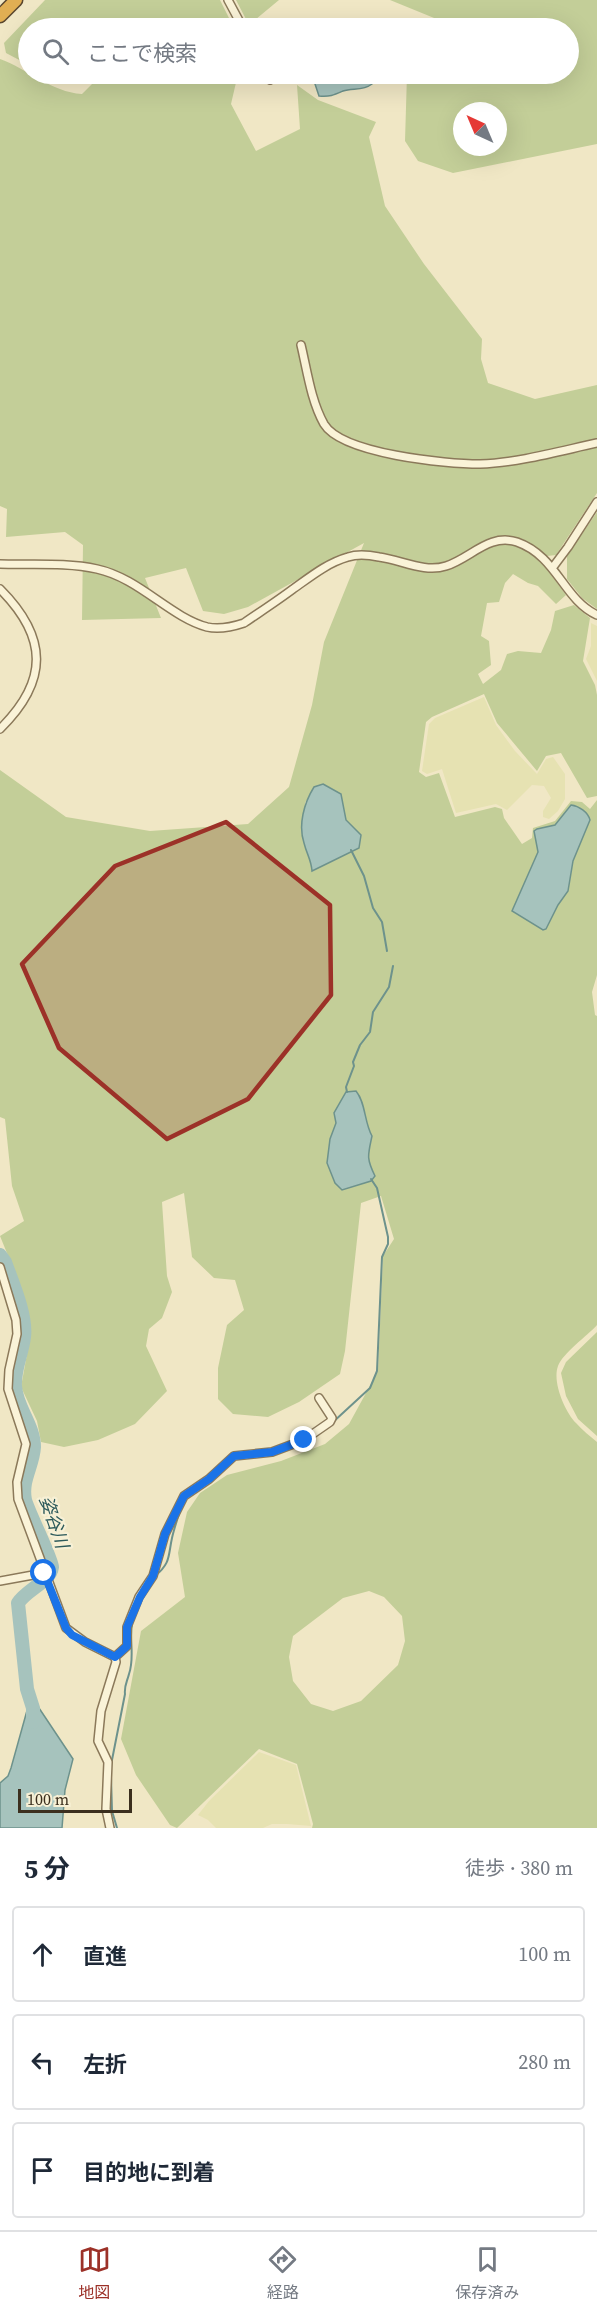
<!DOCTYPE html>
<html lang="ja">
<head>
<meta charset="utf-8">
<style>
  body { margin:0; font-family:"Source Serif 4","Noto Sans JP",serif; background:#f6f6f7; color:#1f2937 }
  .compass { position:absolute; left:453px; top:102px; width:54px; height:54px; border-radius:50%; background:#fff; box-shadow:0 6px 24px #0002; rotate:316deg }
  .scale { position:absolute; left:18px; bottom:15px; width:114px; box-sizing:border-box; padding-left:6px; border:3px solid #3b2f1e; border-top:0; font-size:16px; line-height:21px; white-space:nowrap; color:#3b2f1e; -webkit-text-stroke:4px #f7f0d5; paint-order:stroke }
  .stop { position:absolute; width:18px; height:18px; margin:-14px; border:4px solid #1a73e8; border-radius:50%; background:#fff }
  .stop.end { background:#1a73e8; border-color:#fff; box-shadow:0 2px 6px #0008 }
  .list { margin:0; padding:0; list-style:none }
  h2 { display:flex; justify-content:space-between; align-items:center; height:78px; margin:0; padding:0 24px; font-size:26px }
  h2 small { font-size:20px; font-weight:400; color:#747a83 }
  .list li { display:grid; grid-template-columns:39px 1fr auto; gap:18px; align-items:center; box-sizing:border-box; height:96px; margin:0 12px 12px; padding:0 12px; border:2px solid #e0e1e3; border-radius:6px }
  .list b { display:block; font-size:22px; white-space:nowrap }
  .list em { font-size:20px; font-style:normal; color:#747a83 }
  .icon { flex:none; width:33px; height:33px; fill:none; stroke:currentColor; stroke-width:2; stroke-linecap:round; stroke-linejoin:round }
  .map { position:relative; flex:none; width:597px; height:1828px; overflow:hidden }
  .search { position:absolute; background:#fff; box-shadow:0 6px 24px #0002; left:18px; right:18px; top:18px; height:66px; display:flex; align-items:center; gap:15px; box-sizing:border-box; padding:0 21px; border-radius:33px; color:#747a83; font-size:22px }
  .sheet { height:402px; background:#fff }
  nav { display:flex; justify-content:space-around; align-items:center; box-sizing:border-box; height:84px; border-top:2px solid #e0e1e3; background:#fff; font-size:16px; color:#747a83 }
  nav a { display:grid; justify-items:center; gap:3px }
  nav .on { color:#9c3128 }
  .map>svg:first-child { display:block }
  .farmland { fill:#e6e2b2 }
  .green { fill:#c3ce98; fill-rule:evenodd }
  .water { fill:#a6c3bd; stroke:#6d928c; stroke-width:1.5 }
  .lines { fill:none; stroke-linecap:round; stroke-linejoin:round }
  .stream { stroke:#6d928c; stroke-width:2 }
  .river { stroke:#a6c3bd; stroke-width:14 }
  .street-casing { stroke:#8b795a; stroke-width:10 }
  .highway-casing { stroke:#59462e; stroke-width:15 }
  .street { stroke:#faf3d8; stroke-width:7 }
  .highway { stroke:#e1af53; stroke-width:12 }
  .route { stroke:#1a73e8; stroke-width:8 }
  .marked { fill:#9c3128; fill-opacity:0.2; stroke:#9c3128; stroke-width:4.5; stroke-linejoin:round }
  .labels { text-anchor:middle; stroke-width:4.5; stroke-linejoin:round; paint-order:stroke }
  .water-label { font-size:18px; font-style:italic; fill:#2d5a5b; stroke:#f7f0d5 }
</style>
</head>
<body>
<div class="map">
<svg width="597" height="1828" viewBox="0 0 597 1828">
  <rect width="100%" height="100%" fill="#f0e7c5"/>
  <path class="farmland" d="M591,623L597,626V681L586,659L591,646Z
    M484,697L496,725L515,751L537,774L546,759L553,757L565,774V799L558,811L549,819L543,817V811L551,798L544,786L532,785L507,810L496,804L456,813L442,769L427,774L422,771L429,724L435,718Z
    M259,1752L296,1765L311,1826L287,1824H272L263,1828H216L208,1820L198,1815L209,1801Z"/>
  <path class="green" d="M45,0H220L234,28H28V59L23,62L6,53L4,43Z
    M236,0H279L249,25Z
    M390,0H597V144L453,173L418,161L405,141L407,74H568V28H446L439,20ZM462,111H498V147H462Z
    M0,59C28,69 51,92 82,94L93,83L94,74H238L231,104L256,151L300,129L297,85L318,100L376,122L369,137L385,206L424,264L482,339L481,359L488,383L535,399L597,385V493L556,555L547,556L530,546L566,595L556,604L538,586L528,583L513,574L505,583L499,602L487,603L481,636L489,641L491,665L478,674L483,684L501,670L507,654L518,651L541,653L551,630L555,611L574,605L590,618L583,661L595,685L597,695V796L587,798L561,753L546,756L537,771L497,723L484,694L432,717L426,722L419,772L426,777L439,773L455,817L495,807L502,809L504,818L522,844L532,838L533,828L555,821L571,801L582,802L590,809L597,800V975L592,992L595,1015L597,1016V1325C587,1336 563,1353 558,1366C552,1382 565,1412 576,1423C582,1430 590,1436 597,1442V1828H312L313,1824L297,1764L259,1749L177,1828L170,1825L136,1775L121,1739L141,1631L185,1597L178,1553L187,1512L200,1493L227,1475L281,1461L325,1444L349,1424L378,1371L383,1256L394,1239L381,1196L361,1203L345,1351L340,1374L299,1402L268,1417L233,1414L218,1399V1368L227,1325L244,1310L235,1280L214,1278L192,1257L184,1193L162,1202L167,1276L172,1292L162,1318L149,1329L146,1346L167,1391L135,1424L98,1440L64,1447L41,1442L37,1421L21,1387L31,1332L20,1285L0,1236L24,1221L12,1186L5,1119L0,1117V770L66,817L150,831L248,824L289,787L312,705L324,642L364,543L248,607L224,614L203,611L186,568L145,578L161,618L82,620L83,545L65,532L6,537L7,509L0,506ZM323,784L341,794L346,820L359,848L312,871L310,857L307,851L305,803L314,787ZM568,808L590,820L573,861L568,891L558,905L546,929L512,911L538,852V846L546,827L555,825ZM369,1591L384,1597L402,1616L405,1641L398,1665L361,1701L333,1711L311,1704L293,1681L289,1657L293,1636L343,1598Z
    M597,512V609L582,598L567,579V556Z
    M597,1332V1436L578,1419L566,1396L561,1373L566,1362Z"/>
  <path class="water" d="M320,74H374L372,84C363,91 353,88 343,91C334,95 330,97 319,96L314,81Z
    M323,784L341,794L346,820L361,835L359,848L312,871C311,859 307,855 304,843C298,825 304,803 314,787Z
    M571,805C579,806 588,812 590,820L573,861L568,891L558,905L546,929L543,930L512,911L538,852L534,831L537,829L555,825Z
    M356,1091C366,1103 364,1122 372,1136C368,1155 366,1158 375,1176L371,1181L342,1190L335,1183L327,1163L330,1139L336,1123L334,1113L346,1092Z
    M37,1705L73,1759L65,1790L62,1828H0V1783L8,1776L11,1768L28,1707Z"/>
  <g class="lines">
    <path class="stream" d="M351,850L364,876L373,908L382,922L387,951
      M347,1092L346,1087L354,1066L353,1062L360,1045L370,1032L373,1012L389,987L393,966
      M332,1423L370,1388L377,1371L382,1257L388,1244V1237L377,1188L371,1179
      M202,1488L236,1459
      M155,1576C171,1563 168,1556 172,1538C174,1529 177,1520 180,1511
      M142,1599L148,1589
      M111,1765L125,1694C124,1686 127,1682 129,1674C135,1657 129,1641 132,1624
      M111,1777L112,1811L117,1828"/>
    <path class="river" d="M0,1255L5,1262C12,1282 27,1316 24,1337C22,1354 14,1369 15,1386C16,1407 34,1425 34,1447C33,1466 21,1480 25,1500C29,1514 52,1559 52,1567C50,1582 27,1589 18,1603L27,1689L33,1708V1722"/>
    <g class="street-casing">
      <path id="street" d="M228,0L243,28
        M267,74L270,80
        M301,345C307,370 311,401 324,424C342,454 446,464 480,464C517,463 560,451 597,443
        M0,564C31,565 67,562 97,569C139,578 170,617 207,627C220,630 232,627 244,623C260,612 277,601 293,589C310,577 327,563 348,557C357,554 369,555 379,557C402,560 424,573 446,566C471,558 489,533 517,542C557,556 563,599 597,615
        M553,567L568,547L597,502
        M0,589C48,637 49,681 0,729
        M0,1267L16,1320L17,1334L9,1370L8,1389L26,1444L17,1482L18,1499L66,1628L85,1642L115,1657
        M0,1581L44,1573
        M110,1828L106,1809L108,1762L98,1741L101,1711L116,1662L115,1657L127,1646V1627L139,1597L153,1576L165,1534L184,1496L209,1479L234,1456L272,1452L304,1440L330,1422L332,1418L319,1398"/>
    </g>
    <g class="highway-casing">
      <path id="highway" d="M0,16L16,0"/>
    </g>
    <use href="#street" class="street"/>
    <use href="#highway" class="highway"/>
  </g>
  <g class="lines">
    <path class="route" d="M44,1573L66,1628L72,1635L115,1657L127,1646V1627L140,1597L153,1576L165,1534L184,1496L209,1479L234,1456L272,1452L304,1440"/>
  </g>
  <path class="marked" d="M226,822L330,905L331,995L248,1099L167,1139L59,1048L22,964L115,866Z"/>
  <g class="labels">
    <g class="water-label">
      <text transform="translate(54 1522) rotate(71)" y="6">姿谷川</text>
    </g>
  </g>
</svg>
<svg class="compass" viewBox="-18 -18 36 36"><path d="M0-13l5 13h-10z" fill="#e53935"/><path d="M0 13l5-13h-10z" fill="#747a83"/></svg>
<div class="scale">100 m</div>
<div class="stop" style="left:44px;top:1573px"></div>
<div class="stop end" style="left:304px;top:1440px"></div>
<div class="search"><svg class="icon" aria-label="search" viewBox="0 0 24 24"><circle cx="10" cy="10" r="6"/><path d="M15 15l6 6"/></svg>ここで検索</div>
</div>
<section class="sheet">
<h2>5 分<small>徒歩 · 380 m</small></h2>
<ul class="list">
<li><svg class="icon" aria-label="ahead" viewBox="0 0 24 24"><path d="M12 20V5M6 11l6-6 6 6"/></svg><div><b>直進</b></div><em>100 m</em></li>
<li><svg class="icon" aria-label="left" viewBox="0 0 24 24"><path d="M17 20v-9H6M10 6l-5 5 5 5"/></svg><div><b>左折</b></div><em>280 m</em></li>
<li><svg class="icon" aria-label="arrive" viewBox="0 0 24 24"><path d="M6 21V4h12l-3 4 3 4H6"/></svg><div><b>目的地に到着</b></div></li>
</ul>
</section>
<nav>
<a class="on"><svg class="icon" aria-label="map" viewBox="0 0 24 24"><path d="M3 6l6-2 6 2 6-2v14l-6 2-6-2-6 2zM9 4v14M15 6v14"/></svg>地図</a>
<a><svg class="icon" aria-label="directions" viewBox="0 0 24 24"><path d="M12 3l9 9-9 9-9-9zM9 14v-3h6M13 9l2 2-2 2"/></svg>経路</a>
<a><svg class="icon" aria-label="saved" viewBox="0 0 24 24"><path d="M7 4h10v16l-5-4-5 4z"/></svg>保存済み</a>
</nav>
</body>
</html>
